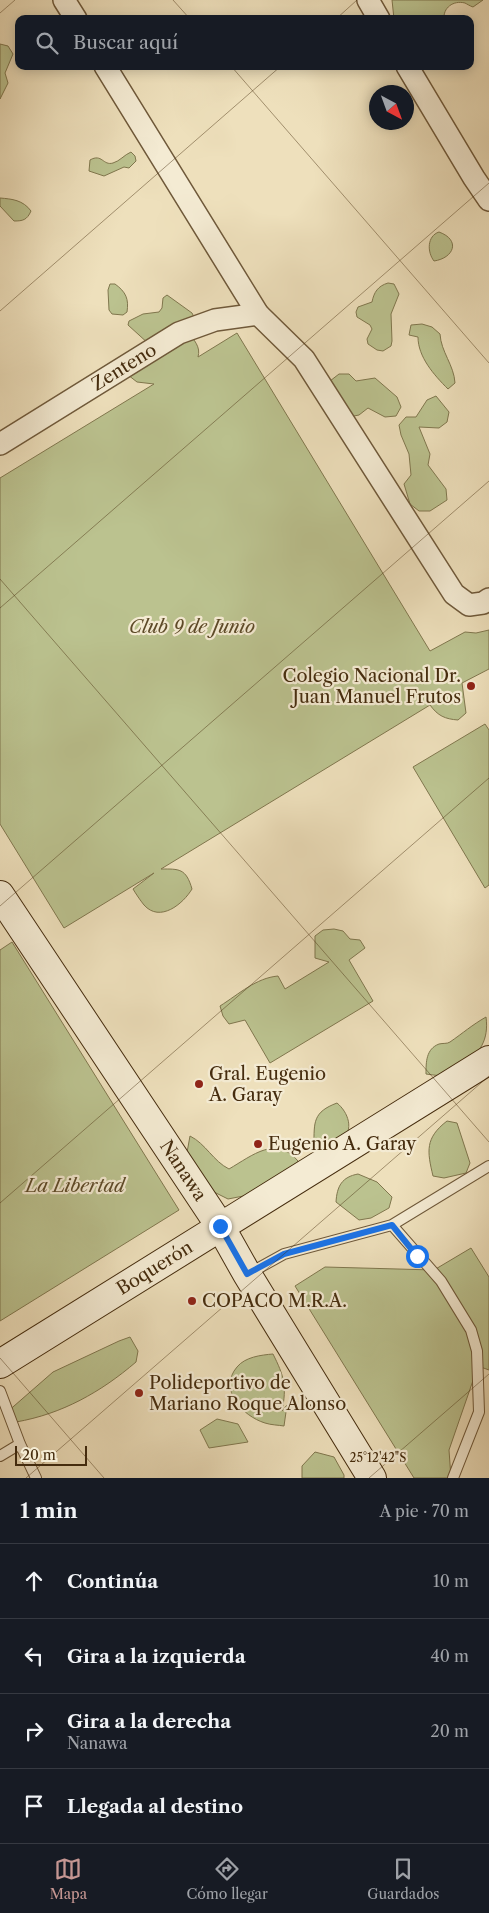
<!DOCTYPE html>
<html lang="es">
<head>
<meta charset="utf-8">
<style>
  body { margin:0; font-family:"Libre Caslon Text",serif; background:#20242c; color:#f1f3f6 }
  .compass { position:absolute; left:369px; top:85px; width:45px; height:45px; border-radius:50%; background:#171b24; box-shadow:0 2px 12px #0003; rotate:139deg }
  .scale { position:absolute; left:15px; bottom:12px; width:72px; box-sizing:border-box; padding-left:5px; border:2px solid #452c0e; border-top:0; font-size:14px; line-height:18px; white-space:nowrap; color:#452c0e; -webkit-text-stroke:4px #f4ebd3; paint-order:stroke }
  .stop { position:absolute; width:15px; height:15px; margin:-11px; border:4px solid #1a73e8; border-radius:50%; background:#fff }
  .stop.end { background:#1a73e8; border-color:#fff; box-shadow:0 1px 5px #0008 }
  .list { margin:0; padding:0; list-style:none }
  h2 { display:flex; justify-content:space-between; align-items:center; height:65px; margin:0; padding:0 20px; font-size:21px }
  h2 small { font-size:16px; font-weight:400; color:#9ea1a6 }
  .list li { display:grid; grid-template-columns:32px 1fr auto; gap:15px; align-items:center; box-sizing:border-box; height:75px; padding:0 20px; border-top:1px solid #363941 }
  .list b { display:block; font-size:19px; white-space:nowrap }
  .list p { margin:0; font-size:16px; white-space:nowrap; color:#9ea1a6 }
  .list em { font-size:16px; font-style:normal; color:#9ea1a6 }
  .icon { flex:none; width:28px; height:28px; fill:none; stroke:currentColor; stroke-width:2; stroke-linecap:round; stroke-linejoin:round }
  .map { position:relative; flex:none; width:489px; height:1478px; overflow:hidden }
  .search { position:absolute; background:#171b24; box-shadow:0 2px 12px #0003; left:15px; right:15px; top:15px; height:55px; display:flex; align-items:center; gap:12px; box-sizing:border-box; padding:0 18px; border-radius:10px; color:#9ea1a6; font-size:19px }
  .sheet { height:365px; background:#171b24 }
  nav { display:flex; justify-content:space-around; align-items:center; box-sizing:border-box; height:70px; border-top:1px solid #363941; background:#171b24; font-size:14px; color:#9ea1a6 }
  nav a { display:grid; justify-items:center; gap:2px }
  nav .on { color:#c59692 }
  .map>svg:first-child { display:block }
  .green { fill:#bbc28f; stroke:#80774e }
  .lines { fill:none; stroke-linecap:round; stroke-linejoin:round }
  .lane-casing { stroke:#6f593a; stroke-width:12 }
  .street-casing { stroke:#6f593a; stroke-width:24 }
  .secondary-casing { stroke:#452c0e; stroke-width:30 }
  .lane { stroke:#f4ebd3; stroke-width:10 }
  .street { stroke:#f4ebd3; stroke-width:21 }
  .secondary { stroke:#f4ebd3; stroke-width:28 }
  .route { stroke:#1a73e8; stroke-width:6 }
  .ticks { fill:none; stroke:#452c0e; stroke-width:1; stroke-opacity:0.45 }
  .poi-dot { fill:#8f2418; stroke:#f4ebd3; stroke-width:2 }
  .labels { text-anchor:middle; stroke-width:4.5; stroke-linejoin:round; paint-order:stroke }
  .street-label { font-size:18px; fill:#452c0e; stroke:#f4ebd3 }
  .park-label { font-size:18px; font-style:italic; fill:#5d4a28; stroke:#f4ebd3 }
  .poi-label { font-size:18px; fill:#452c0e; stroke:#f4ebd3; text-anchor:start }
  .ticks-label { font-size:12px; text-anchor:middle; fill:#452c0e; stroke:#f4ebd3; stroke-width:4.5; stroke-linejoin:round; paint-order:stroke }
</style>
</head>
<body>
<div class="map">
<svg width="489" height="1478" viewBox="0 0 489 1478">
  <rect width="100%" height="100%" fill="#eee0bc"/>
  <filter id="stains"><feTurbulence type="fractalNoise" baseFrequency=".004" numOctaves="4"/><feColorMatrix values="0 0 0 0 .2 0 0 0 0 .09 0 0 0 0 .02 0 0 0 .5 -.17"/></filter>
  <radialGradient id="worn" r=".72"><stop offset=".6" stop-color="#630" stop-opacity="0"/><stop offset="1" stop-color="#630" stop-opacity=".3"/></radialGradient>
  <path class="green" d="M392,0H483L473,7C470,6 467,4 465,3C453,0 443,8 444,19H394Z
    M0,44L8,46L13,54L5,73L8,83L0,99Z
    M131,152L135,156L136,161L129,168L124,167L104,176L89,171L90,160C102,153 103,166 113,163C120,161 124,155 131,152Z
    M0,198C12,199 23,200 31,211C27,220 23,221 14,221L0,206Z
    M439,232C461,240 454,258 434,261C427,252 427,236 439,232Z
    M388,283L394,284L399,294L391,314L392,341L391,346L383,351L377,350L368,344L367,339L372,329L370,325L357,317L356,312L358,307L372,302C374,292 378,286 388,283Z
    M110,284H115C126,292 129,299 127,312L123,315L112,314L109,310L108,290Z
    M167,295L192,313L194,317L188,332C194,340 201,347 198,357L237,333L430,651L465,632L476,633L489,630V669L462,683L466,713L458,720C445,719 438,716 430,705L161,869C179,869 186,868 192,889C183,904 160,923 144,905C140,900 136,894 133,889L154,873L64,928L0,824V478L154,384L137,382L128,375L150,345L128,325L129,321L143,314L159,312L162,308L163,298Z
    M422,324L432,327L440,334C441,352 454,365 455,383L448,389C434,375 418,357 418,337L409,335L411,325Z
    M339,374H349L356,381L375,378L397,397L401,407L396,416L385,417L368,408L359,415L349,417L330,381Z
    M436,396L449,412L447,422L439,428L419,427L430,454L428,465L446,489L447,500L430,511H419L410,504L404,484L411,475L409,454L401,435L399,425L406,417H416L427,400Z
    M485,724L489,730V885L485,888L413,767Z
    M334,929L343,931L350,939L360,940L365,948L349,960L373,1001L270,1063L245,1020L229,1024L223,1016L220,1006C239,994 256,978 278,976L285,989L329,962L315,958V936L323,930Z
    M12,942L179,1210L0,1321V950Z
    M486,1017C489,1040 480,1053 463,1065C459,1068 454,1072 450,1074C443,1077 434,1075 426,1074C426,1062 426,1049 439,1044C443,1043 447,1044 450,1042C463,1033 472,1025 486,1017Z
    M337,1103C348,1112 355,1130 341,1141C336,1144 329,1146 323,1149L314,1145C314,1122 313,1112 337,1103Z
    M447,1121L457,1123L470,1163L466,1173L444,1178L433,1176C427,1151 425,1138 447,1121Z
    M190,1136C206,1144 213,1161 229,1169C253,1155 276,1135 298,1161L295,1172L259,1193L228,1199L200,1185L186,1158Z
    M358,1174L377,1182L392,1197L389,1208L371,1218L359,1220L336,1202C337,1186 342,1177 358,1174Z
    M471,1248L489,1277V1370L478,1366L449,1450L451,1478H414L295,1286L325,1267L434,1270Z
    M130,1337L138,1351L136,1362C101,1392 62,1414 16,1422L6,1413L53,1372L119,1341Z
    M273,1354C284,1376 287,1386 282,1411L287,1405L284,1426C278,1425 271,1425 265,1423C242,1416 218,1389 237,1367C245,1357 261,1355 273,1354Z
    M217,1419L238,1424L248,1442L209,1448L200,1430Z
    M315,1452L334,1457L344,1475V1478H302V1466Z"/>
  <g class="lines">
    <g class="lane-casing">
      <path id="lane" d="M392,1225L489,1166
        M248,1274L284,1254L392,1225L441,1281L471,1330L477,1351L479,1412L453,1478
        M0,1391L20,1444L36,1478
        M0,1456L20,1444"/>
    </g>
    <g class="street-casing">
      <g id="street">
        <path d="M64,0L76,19"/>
        <path d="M368,0L379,19"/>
        <path d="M105,66L258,314L304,359L454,594L469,605L483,603L489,599"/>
        <path d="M407,66L474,178L489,200"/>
        <path id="s1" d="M0,444L179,333L215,320L258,314"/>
      </g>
    </g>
    <g class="secondary-casing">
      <g id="secondary">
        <path id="s2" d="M0,895L220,1226L247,1274L372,1478"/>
        <path id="s3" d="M0,1364L489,1060"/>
      </g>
    </g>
    <use href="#lane" class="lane"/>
    <use href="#street" class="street"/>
    <use href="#secondary" class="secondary"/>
  </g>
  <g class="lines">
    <path class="route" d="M220,1226L247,1274L284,1254L392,1225L417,1256"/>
  </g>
  <path class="ticks" d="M173,0L190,19M0,13L15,0M336,19L357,0M231,66L489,363M0,311L281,66M0,579L489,1142M0,608L489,183M0,906L489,481M0,1203L489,778M0,1358L104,1478M26,1478L489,1076M369,1478L489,1374"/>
  <g class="poi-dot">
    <circle cx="471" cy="686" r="5"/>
    <circle cx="199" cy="1084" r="5"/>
    <circle cx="258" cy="1144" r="5"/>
    <circle cx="192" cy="1301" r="5"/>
    <circle cx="139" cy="1393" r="5"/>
  </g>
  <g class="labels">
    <g class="street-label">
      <text dy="6" stroke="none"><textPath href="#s1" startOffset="146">Zenteno</textPath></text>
      <text dy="6" stroke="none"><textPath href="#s2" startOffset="331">Nanawa</textPath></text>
      <text dy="6" stroke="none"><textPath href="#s3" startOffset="182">Boquerón</textPath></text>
    </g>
    <g class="park-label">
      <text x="192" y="633">Club 9 de Junio</text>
      <text x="75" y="1192">La Libertad</text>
    </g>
    <g class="poi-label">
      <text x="461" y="682" text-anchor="end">Colegio Nacional Dr.<tspan x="461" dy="21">Juan Manuel Frutos</tspan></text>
      <text x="209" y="1080">Gral. Eugenio<tspan x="209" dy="21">A. Garay</tspan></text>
      <text x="268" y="1150">Eugenio A. Garay</text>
      <text x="202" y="1307">COPACO M.R.A.</text>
      <text x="149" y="1389">Polideportivo de<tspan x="149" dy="21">Mariano Roque Alonso</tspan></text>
    </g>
  </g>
  <g class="ticks-label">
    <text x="378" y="1462">25°12'42"S</text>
  </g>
  <rect width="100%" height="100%" filter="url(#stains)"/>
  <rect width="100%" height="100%" fill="url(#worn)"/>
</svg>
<svg class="compass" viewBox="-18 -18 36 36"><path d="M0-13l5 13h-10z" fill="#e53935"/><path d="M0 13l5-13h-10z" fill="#9ea1a6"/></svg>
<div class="scale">20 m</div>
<div class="stop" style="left:417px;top:1256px"></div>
<div class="stop end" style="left:220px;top:1226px"></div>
<div class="search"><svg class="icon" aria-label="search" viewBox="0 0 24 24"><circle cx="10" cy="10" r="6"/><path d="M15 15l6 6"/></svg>Buscar aquí</div>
</div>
<section class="sheet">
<h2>1 min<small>A pie · 70 m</small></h2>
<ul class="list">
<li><svg class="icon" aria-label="ahead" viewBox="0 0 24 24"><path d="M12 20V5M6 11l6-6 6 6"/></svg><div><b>Continúa</b></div><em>10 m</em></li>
<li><svg class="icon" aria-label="left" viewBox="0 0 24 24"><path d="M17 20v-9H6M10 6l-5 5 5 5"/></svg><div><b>Gira a la izquierda</b></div><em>40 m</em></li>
<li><svg class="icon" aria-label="right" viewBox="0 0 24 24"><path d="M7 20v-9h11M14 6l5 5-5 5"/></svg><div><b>Gira a la derecha</b><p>Nanawa</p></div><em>20 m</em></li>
<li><svg class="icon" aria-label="arrive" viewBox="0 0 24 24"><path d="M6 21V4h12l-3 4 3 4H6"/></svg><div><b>Llegada al destino</b></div></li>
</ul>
</section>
<nav>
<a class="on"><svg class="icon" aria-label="map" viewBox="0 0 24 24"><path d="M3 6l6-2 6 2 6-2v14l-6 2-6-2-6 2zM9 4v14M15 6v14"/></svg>Mapa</a>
<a><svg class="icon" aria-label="directions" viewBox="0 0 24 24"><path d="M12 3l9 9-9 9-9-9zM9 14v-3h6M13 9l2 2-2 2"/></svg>Cómo llegar</a>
<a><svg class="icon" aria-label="saved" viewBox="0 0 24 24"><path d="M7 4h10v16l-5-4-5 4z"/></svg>Guardados</a>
</nav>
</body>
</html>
